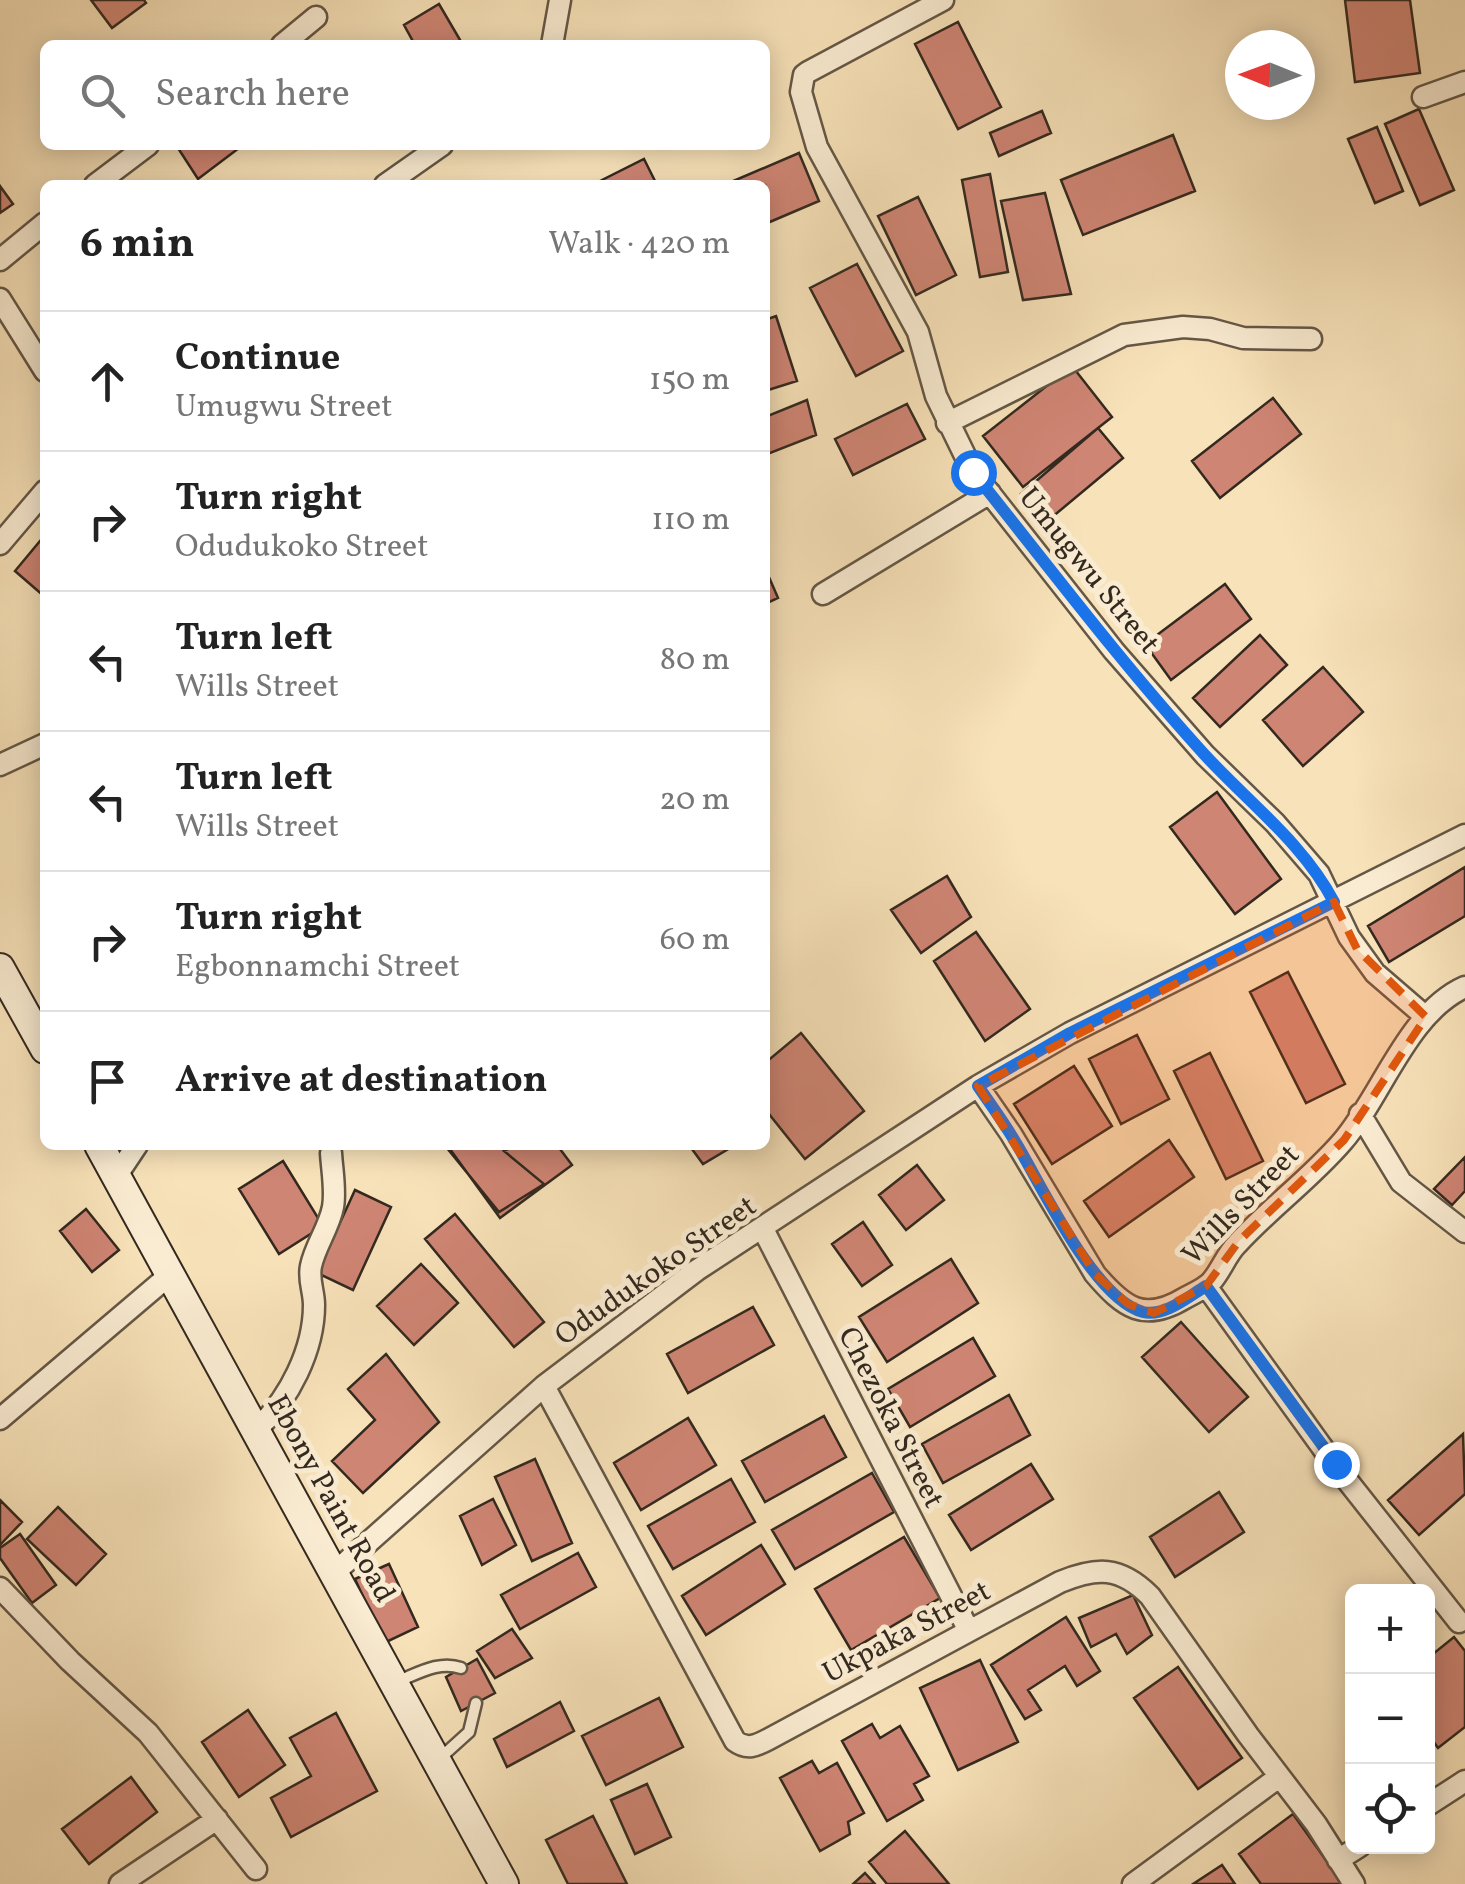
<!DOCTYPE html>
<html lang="en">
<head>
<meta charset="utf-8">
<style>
  body { margin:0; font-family:Vollkorn,serif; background:#f6f6f6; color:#222 }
  .controls { position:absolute; right:30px; bottom:30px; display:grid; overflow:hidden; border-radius:15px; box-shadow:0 5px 25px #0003 }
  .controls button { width:90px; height:90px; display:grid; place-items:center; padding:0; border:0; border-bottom:2px solid #e0e0e0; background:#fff; color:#222; font:50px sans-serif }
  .compass { position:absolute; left:1225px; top:30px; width:90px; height:90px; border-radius:50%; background:#fff; box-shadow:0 5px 25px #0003; rotate:271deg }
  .stop { position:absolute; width:30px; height:30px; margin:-22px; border:8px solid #1a73e8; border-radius:50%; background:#fff }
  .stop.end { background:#1a73e8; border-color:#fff; box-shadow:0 2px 10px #0008 }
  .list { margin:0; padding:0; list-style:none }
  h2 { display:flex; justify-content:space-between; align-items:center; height:130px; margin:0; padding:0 40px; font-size:42px }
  h2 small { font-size:32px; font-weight:400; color:#767676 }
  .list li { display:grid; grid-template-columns:65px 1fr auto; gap:30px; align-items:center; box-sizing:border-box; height:140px; padding:0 40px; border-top:2px solid #e0e0e0 }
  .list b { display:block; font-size:38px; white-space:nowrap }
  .list p { margin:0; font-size:32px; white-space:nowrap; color:#767676 }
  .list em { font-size:32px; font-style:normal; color:#767676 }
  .icon { flex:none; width:55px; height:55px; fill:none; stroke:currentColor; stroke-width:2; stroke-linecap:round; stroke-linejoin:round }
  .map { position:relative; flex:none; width:1465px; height:1884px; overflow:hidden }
  .search { position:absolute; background:#fff; box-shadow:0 5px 25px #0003; left:40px; top:40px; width:730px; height:110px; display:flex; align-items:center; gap:25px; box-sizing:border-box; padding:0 35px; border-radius:15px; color:#767676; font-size:38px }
  .panel { position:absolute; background:#fff; box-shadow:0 5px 25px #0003; left:40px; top:180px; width:730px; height:970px; border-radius:15px }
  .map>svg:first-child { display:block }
  .building { fill:#cf8574; stroke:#33291f; stroke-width:2.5 }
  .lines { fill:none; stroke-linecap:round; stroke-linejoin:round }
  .lane-casing { stroke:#645746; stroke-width:15 }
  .street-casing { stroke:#645746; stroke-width:25 }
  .secondary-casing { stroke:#33291f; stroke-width:32 }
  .lane { stroke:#faecd2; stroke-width:10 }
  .street { stroke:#faecd2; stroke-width:20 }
  .secondary { stroke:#faecd2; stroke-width:28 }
  .route { stroke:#1a73e8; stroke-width:12 }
  .marked { fill:#df570d; fill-opacity:0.2; stroke:#df570d; stroke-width:8; stroke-dasharray:20 12; stroke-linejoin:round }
  .labels { text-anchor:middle; stroke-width:10; stroke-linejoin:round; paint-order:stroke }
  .street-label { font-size:30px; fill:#33291f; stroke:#faecd2 }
</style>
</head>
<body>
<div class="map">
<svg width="1465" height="1884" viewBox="0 0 1465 1884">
  <rect width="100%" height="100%" fill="#f8e2b9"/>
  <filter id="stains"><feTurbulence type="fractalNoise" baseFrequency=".002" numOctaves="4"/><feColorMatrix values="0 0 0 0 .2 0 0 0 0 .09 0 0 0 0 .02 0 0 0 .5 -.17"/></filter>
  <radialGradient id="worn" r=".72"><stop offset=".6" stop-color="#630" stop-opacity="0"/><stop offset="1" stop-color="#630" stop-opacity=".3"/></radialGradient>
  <path class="building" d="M91,0H144L146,3L112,28Z
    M1345,0H1410L1420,73L1355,82Z
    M439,4L463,45H415L404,25Z
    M958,22L1001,107L958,129L915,44Z
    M1419,109L1454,190L1420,205L1385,124Z
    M1042,111L1051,133L999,156L990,133Z
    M1377,127L1403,191L1375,203L1348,139Z
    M1173,135L1195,191L1083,235L1061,180Z
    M176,145H243L198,179Z
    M799,153L819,201L765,224V185H724Z
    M644,159L657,185H592Z
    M990,174L1008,272L980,277L962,180Z
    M0,186L13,204L0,213Z
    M1045,193L1071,294L1023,300L1001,201Z
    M918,197L956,275L916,295L878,216Z
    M857,264L903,351L856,376L810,288Z
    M776,316L797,381L765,391V320Z
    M1072,366L1112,417L1023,487L983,436Z
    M1273,398L1301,434L1220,498L1192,461Z
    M807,400L816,435L765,455V417Z
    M907,404L925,439L853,475L835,439Z
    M1098,428L1123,458L1045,523L1021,494Z
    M45,535V597L15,571Z
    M765,568L778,598L765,604Z
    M1225,584L1251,619L1171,680L1145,644Z
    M1260,635L1287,665L1220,727L1193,698Z
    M1323,667L1363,712L1303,766L1263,720Z
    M1217,792L1281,879L1235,914L1170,827Z
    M1465,867V916L1389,962L1368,926Z
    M947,876L971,917L921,953L891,910Z
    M976,932L1030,1009L985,1041L934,961Z
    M1288,972L1345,1084L1306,1103L1250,992Z
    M801,1033L864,1111L805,1159L765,1109V1063Z
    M1137,1035L1169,1099L1121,1124L1089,1059Z
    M1210,1053L1263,1161L1226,1179L1174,1071Z
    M1074,1066L1112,1126L1052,1164L1014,1104Z
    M1169,1140L1194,1177L1109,1237L1084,1201Z
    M447,1145H557L572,1165L500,1218Z
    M450,1145H516L504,1151L544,1184L499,1212L447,1148Z
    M689,1145H735L703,1164Z
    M1465,1157V1191L1452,1205L1434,1189Z
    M283,1161L323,1226L279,1254L239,1189Z
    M917,1165L944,1200L906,1230L879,1195Z
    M355,1190L391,1207L353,1290L317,1273Z
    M86,1209L119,1250L92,1272L60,1231Z
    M455,1214L544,1322L514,1347L425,1239Z
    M863,1222L892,1265L862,1286L832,1244Z
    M951,1259L978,1303L887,1362L859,1317Z
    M421,1264L458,1303L414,1345L377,1306Z
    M753,1307L774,1345L688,1393L667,1354Z
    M1181,1322L1248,1397L1209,1432L1142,1357Z
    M973,1338L995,1376L910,1427L888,1389Z
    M386,1354L439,1422L363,1493L332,1461L375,1420L348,1389Z
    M1009,1395L1030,1435L943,1483L922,1444Z
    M824,1416L846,1457L765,1502L742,1461Z
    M688,1418L716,1465L641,1510L614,1463Z
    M1463,1434L1465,1494L1419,1535L1388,1500Z
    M535,1459L572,1543L532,1561L495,1477Z
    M1031,1464L1053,1499L971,1550L949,1515Z
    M872,1473L894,1512L795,1569L772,1530Z
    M731,1479L755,1522L673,1569L648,1526Z
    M1219,1492L1244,1532L1175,1577L1150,1537Z
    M493,1499L516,1545L482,1565L460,1516Z
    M0,1500L22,1522L0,1545Z
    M58,1507L106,1554L76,1585L27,1539Z
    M20,1534L56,1585L32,1603L0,1558V1548Z
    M904,1537L940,1598L851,1650L815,1589Z
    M761,1545L785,1584L706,1635L682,1596Z
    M578,1553L596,1587L520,1629L501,1595Z
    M389,1564L418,1627L384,1643L355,1579Z
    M1133,1595L1152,1635L1127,1654L1116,1634L1091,1647L1079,1618Z
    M1066,1617L1100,1671L1077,1686L1065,1666L1028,1690L1041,1710L1025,1719L991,1665Z
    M512,1629L532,1658L495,1678L477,1651Z
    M1454,1637L1465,1651V1727L1438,1748L1428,1734V1658Z
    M477,1659L495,1693L461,1711L446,1677Z
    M980,1660L1018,1742L958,1770L920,1688Z
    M1178,1667L1242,1758L1198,1789L1134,1698Z
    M659,1698L683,1747L606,1785L582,1736Z
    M560,1702L574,1731L507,1767L494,1739Z
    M248,1710L285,1765L239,1797L202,1742Z
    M336,1713L377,1791L291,1837L271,1798L311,1776L290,1738Z
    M872,1724L880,1738L900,1726L929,1776L914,1784L923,1800L887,1821L842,1741Z
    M812,1761L819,1773L837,1763L864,1813L848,1822L850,1834L820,1851L780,1778Z
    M131,1777L157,1812L89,1864L62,1829Z
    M647,1784L671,1837L635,1854L611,1800Z
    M1293,1814L1343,1884H1261L1239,1854Z
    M593,1816L627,1884H568L546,1840Z
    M905,1831L949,1884H887L869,1862Z
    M1222,1865L1235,1884H1193Z
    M865,1873L875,1884H853Z"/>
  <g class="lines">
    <g class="lane-casing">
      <path id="lane" d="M396,1682C417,1674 439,1660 461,1668
        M438,1760L469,1732L476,1703"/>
    </g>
    <g class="street-casing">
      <path id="street" d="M943,0L808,72L804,75L801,92L817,147L918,332L936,396L973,472L1114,651L1205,755L1275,823L1319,874L1349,937L1375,973L1426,1017
        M282,45L316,17
        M552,45L560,0
        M1423,97L1465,82
        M95,185L148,145
        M385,185L442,145
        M0,260L45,223
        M0,299L45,371
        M947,423L1124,335L1183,327L1210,329L1243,338L1311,339
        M0,544L45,491
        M823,594L990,493
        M0,765L45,744
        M978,1086L1011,1134L1095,1274C1124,1308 1144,1323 1185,1298C1194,1293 1204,1289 1211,1282C1221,1271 1226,1255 1237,1244C1270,1208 1310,1179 1342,1142C1382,1096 1407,1013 1465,987
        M1360,1114L1401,1182L1465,1232
        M117,1175L137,1145
        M763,1229L969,1631
        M1206,1286L1335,1465L1459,1622
        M544,1386L735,1741C747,1750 756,1746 769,1739L1060,1582C1097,1567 1120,1566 1150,1596L1248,1735L1316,1824L1354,1884
        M0,1419L172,1273
        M257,1429C289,1399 314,1350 314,1305C314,1291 308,1280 311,1266C315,1246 329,1228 333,1207C336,1191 332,1170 331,1153
        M335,1572L544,1386L697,1270L978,1086L1070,1033L1465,835
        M0,1588L70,1661L148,1733L256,1869
        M1428,1805L1465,1781
        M1338,1860L1360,1846
        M120,1884L217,1819
        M1133,1884L1279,1777"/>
    </g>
    <g class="secondary-casing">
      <path id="secondary" d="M0,968L45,1049
        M99,1145L504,1884"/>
    </g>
    <use href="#lane" class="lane"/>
    <use href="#street" class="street"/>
    <use href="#secondary" class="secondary"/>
  </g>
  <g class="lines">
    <path class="route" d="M973,472C1049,567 1122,664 1204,754C1249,803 1303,843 1334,902L1070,1033L978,1086C991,1105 1005,1124 1016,1143C1042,1186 1094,1299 1143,1312C1165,1317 1189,1296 1206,1286L1336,1464"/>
  </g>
  <path class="marked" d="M1334,902L1357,949L1426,1017L1344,1140L1239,1241L1206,1286L1154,1313L1128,1304L1095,1274L978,1086Z"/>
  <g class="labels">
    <g class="street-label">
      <text transform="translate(1090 570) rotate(51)" y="10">Umugwu Street</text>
      <text transform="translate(1240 1204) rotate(-46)" y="10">Wills Street</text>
      <text transform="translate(655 1270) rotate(-35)" y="10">Odudukoko Street</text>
      <text transform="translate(892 1417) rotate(63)" y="10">Chezoka Street</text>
      <text transform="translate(332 1498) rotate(61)" y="10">Ebony Paint Road</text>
      <text transform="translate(906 1631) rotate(-28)" y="10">Ukpaka Street</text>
    </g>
  </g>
  <rect width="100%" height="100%" filter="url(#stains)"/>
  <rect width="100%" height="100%" fill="url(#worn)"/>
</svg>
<div class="controls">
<button>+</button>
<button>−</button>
<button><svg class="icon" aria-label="locate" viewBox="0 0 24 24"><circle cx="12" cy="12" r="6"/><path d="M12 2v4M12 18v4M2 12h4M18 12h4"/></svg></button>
</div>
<svg class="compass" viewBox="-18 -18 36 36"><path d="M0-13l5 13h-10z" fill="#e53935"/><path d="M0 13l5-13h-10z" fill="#767676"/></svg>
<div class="stop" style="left:973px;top:472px"></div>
<div class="stop end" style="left:1336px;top:1464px"></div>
<div class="search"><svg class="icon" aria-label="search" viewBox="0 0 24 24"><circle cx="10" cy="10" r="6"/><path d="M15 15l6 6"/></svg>Search here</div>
<section class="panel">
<h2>6 min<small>Walk · 420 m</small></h2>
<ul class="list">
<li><svg class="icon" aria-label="ahead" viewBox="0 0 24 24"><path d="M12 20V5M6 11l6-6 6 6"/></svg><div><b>Continue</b><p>Umugwu Street</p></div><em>150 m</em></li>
<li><svg class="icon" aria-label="right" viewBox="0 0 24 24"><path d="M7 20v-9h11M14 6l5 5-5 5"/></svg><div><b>Turn right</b><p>Odudukoko Street</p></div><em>110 m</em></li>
<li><svg class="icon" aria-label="left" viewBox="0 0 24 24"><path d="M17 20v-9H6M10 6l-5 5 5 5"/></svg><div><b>Turn left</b><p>Wills Street</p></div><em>80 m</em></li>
<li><svg class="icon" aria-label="left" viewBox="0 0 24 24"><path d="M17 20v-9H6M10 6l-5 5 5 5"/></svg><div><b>Turn left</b><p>Wills Street</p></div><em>20 m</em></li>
<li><svg class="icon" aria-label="right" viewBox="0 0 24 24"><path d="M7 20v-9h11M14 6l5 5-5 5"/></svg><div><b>Turn right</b><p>Egbonnamchi Street</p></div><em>60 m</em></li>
<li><svg class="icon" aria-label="arrive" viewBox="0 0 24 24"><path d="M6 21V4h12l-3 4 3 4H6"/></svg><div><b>Arrive at destination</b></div></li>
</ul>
</section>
</div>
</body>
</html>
